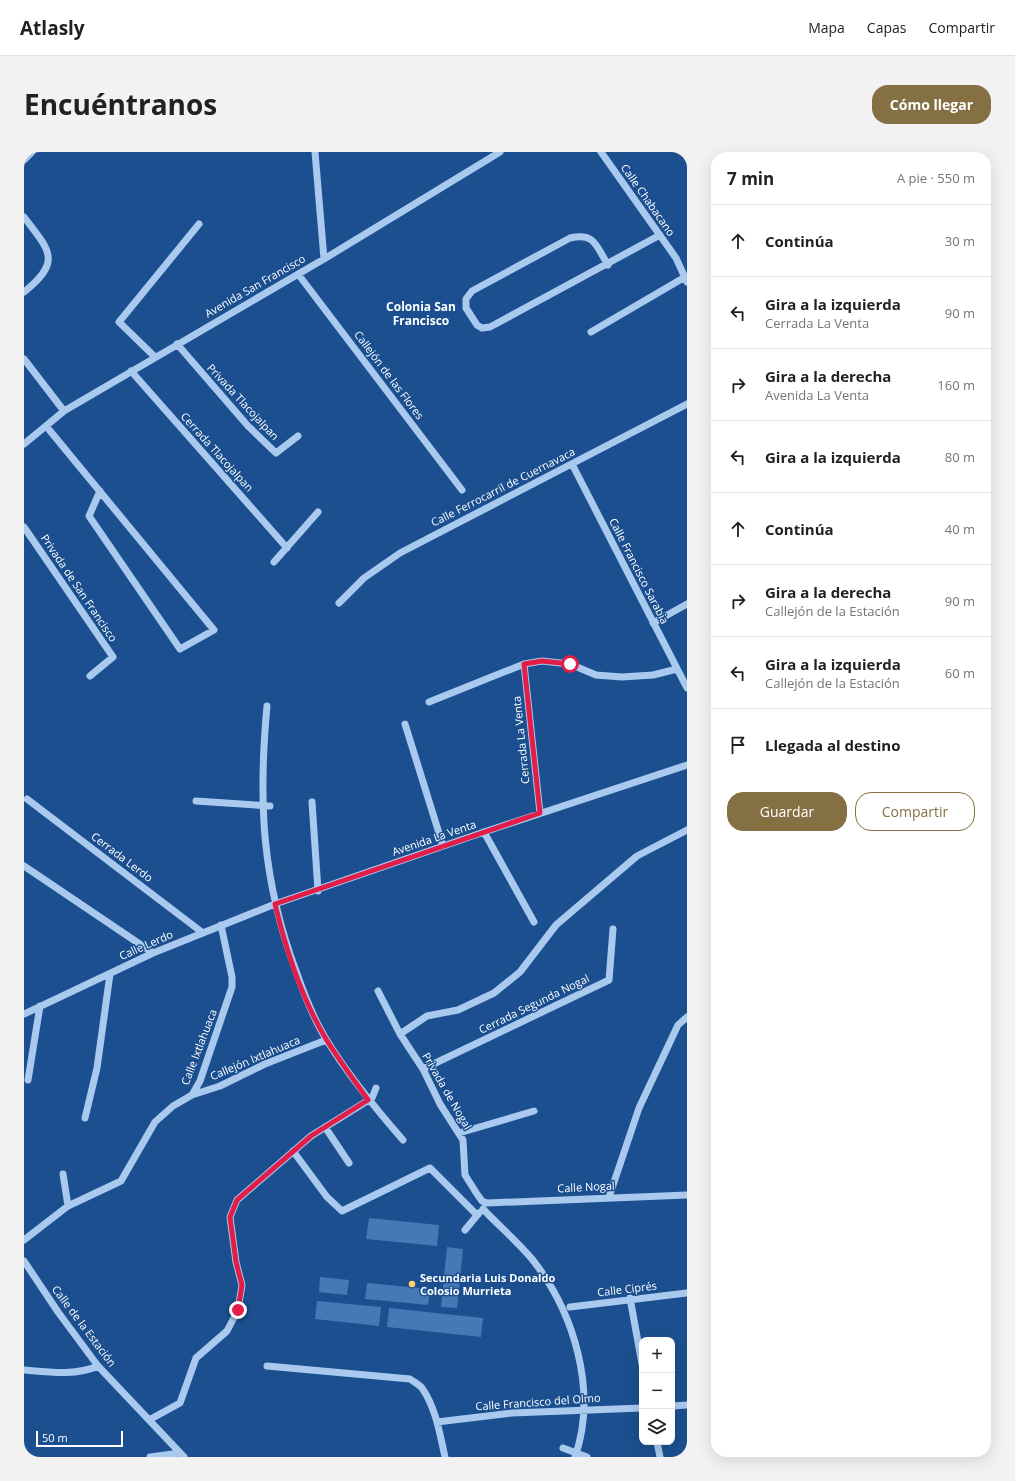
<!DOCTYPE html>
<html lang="es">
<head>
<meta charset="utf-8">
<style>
  body { margin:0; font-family:"Open Sans",sans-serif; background:#f2f2f2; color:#202124 }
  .controls { position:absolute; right:12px; bottom:12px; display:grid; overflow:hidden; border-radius:8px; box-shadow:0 4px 16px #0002 }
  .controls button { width:36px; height:36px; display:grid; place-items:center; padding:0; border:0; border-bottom:1px solid #e0e0e0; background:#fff; color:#202124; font:20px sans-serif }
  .scale { position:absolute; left:12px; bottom:10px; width:87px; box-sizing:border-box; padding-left:4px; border:2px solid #fff; border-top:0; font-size:11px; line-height:14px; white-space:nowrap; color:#fff; -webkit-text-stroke:3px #1b4f8f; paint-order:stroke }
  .stop { position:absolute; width:12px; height:12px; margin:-9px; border:3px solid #e11d48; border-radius:50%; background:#fff }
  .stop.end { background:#e11d48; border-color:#fff; box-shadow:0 1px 4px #0008 }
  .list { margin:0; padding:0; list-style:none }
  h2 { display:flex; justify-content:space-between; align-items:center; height:52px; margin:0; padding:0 16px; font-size:17px }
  h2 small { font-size:13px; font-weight:400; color:#757577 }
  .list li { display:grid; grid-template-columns:26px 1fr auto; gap:12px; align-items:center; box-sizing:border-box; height:72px; padding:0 16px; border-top:1px solid #e0e0e0 }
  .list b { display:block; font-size:15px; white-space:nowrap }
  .list p { margin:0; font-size:13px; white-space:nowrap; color:#757577 }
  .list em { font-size:13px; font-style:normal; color:#757577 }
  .actions { display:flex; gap:8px; padding:12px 16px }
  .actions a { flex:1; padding:9px 0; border:1px solid #847042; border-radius:16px; text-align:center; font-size:14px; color:#847042 }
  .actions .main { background:#847042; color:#fff }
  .icon { flex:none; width:22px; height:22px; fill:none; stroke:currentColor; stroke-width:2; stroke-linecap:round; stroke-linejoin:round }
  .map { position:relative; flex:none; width:663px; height:1305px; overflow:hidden; border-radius:16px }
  header { display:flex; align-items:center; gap:24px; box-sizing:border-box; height:56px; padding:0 20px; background:#fff; border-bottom:1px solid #e0e0e0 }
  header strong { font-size:19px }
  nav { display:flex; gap:22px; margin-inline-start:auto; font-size:14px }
  .intro { display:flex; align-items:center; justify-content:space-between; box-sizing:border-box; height:96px; padding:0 24px }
  h1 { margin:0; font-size:28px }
  .button { padding:10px 18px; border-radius:16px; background:#847042; color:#fff; font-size:14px; font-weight:700 }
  main { display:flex; gap:24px; padding:0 24px }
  aside { flex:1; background:#fff; border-radius:16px; box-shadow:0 4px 16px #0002 }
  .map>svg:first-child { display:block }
  .building { fill:#4478b7 }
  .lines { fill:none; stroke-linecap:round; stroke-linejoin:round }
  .minor { stroke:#a9c9ee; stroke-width:7 }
  .route { stroke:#e11d48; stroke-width:5 }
  .poi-dot { fill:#ffd166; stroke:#1b4f8f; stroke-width:1.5 }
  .labels { text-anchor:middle; stroke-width:3; stroke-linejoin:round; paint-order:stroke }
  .street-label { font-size:11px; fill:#fff; stroke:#1b4f8f }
  .poi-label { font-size:11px; font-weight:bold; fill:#fff; stroke:#1b4f8f; text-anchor:start }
  .neighbourhood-label { font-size:12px; font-weight:bold; fill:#fff; stroke:#1b4f8f }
</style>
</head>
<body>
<header>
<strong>Atlasly</strong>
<nav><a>Mapa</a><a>Capas</a><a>Compartir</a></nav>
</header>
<div class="intro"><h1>Encuéntranos</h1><a class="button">Cómo llegar</a></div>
<main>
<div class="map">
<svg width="663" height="1305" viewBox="0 0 663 1305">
  <rect width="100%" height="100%" fill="#1b4f8f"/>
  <path class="building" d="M345,1066L415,1073L413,1094L342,1087Z
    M423,1095L439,1097L433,1156L417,1155Z
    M296,1125L325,1128L323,1143L295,1140Z
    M343,1131L406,1137L404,1153L341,1147Z
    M293,1149L357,1155L355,1174L291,1167Z
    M365,1156L459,1166L457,1185L363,1175Z"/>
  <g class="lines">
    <path class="minor" d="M291,0L300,107
      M577,0L652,106L663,130
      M0,8L8,0
      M0,65C25,98 39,109 0,140
      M584,113C572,94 571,80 546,86L448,139L442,147V156L453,173L458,176L466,175L636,83
      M274,122L438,338
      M567,180L661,125
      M153,192L224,274L252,301L274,284
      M131,205L95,170L175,72
      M0,207L40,259
      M107,219L263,396
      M22,274C78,342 134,410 190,478L156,497L65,364L76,339
      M0,292L40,259L300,107L476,0
      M548,312L663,536
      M0,375L89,505L66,524
      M250,410L294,360
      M315,451L340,426L376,401L663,252
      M629,471L663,452
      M500,512L516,661
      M405,550L500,512L518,509L546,512L572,523L598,525L629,523L653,517
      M243,554C234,650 238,728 272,819C280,842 289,866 302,887C324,923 351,956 379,988
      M381,572L419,694
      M3,647L179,781
      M172,649L246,654
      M288,650L294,739
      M460,680L510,770
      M0,714L129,801
      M354,839L376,882L399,917L416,952L439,988L441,1023L453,1042L458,1049L463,1051
      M0,862L129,801L251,752L460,680L663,613
      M376,882L403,864L434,858L470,841L496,820L532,773L613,704L663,678
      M399,917L585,828L589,777
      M4,928L16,854
      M168,943L196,934L241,912L302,888
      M61,966L73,916L86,822
      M301,975L325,1011
      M435,981L510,959
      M269,999L303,1045L318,1059L406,1016L453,1063
      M39,1022L44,1054
      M585,1045L615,956L654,873L663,865
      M463,1051L663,1043
      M459,1057C475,1074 493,1089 508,1107C550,1160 574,1239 551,1305
      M441,1078L455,1061
      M0,1088L44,1054L97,1029L131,970L149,954L168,943L176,929L208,835V825L197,773
      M0,1109L34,1160L74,1214L160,1305
      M606,1146L618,1212
      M546,1155L663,1141
      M243,1214L386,1227C390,1230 396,1233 398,1236C412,1256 416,1283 421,1305
      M0,1218C24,1220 52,1224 74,1214
      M648,1254L663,1253
      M125,1268L156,1251L172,1206L203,1179L214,1158L218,1133L212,1110L206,1065L213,1048L287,984L348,946L352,936
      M413,1270L488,1261L618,1256
      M633,1290L636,1305
      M539,1296L563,1305
      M126,1305L156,1301"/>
  </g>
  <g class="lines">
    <path class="route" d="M214,1158L218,1133L212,1110L206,1065L213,1048L287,984L344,948C330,928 315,908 302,887C278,847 262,798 251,752L516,661L500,512L518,509L546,512"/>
  </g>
  <circle class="poi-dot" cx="388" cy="1132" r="4"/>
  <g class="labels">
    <g class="street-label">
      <text transform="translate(624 48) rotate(55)" y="4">Calle Chabacano</text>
      <text transform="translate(231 134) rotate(-30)" y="4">Avenida San Francisco</text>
      <text transform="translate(365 223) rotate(53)" y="4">Callejón de las Flores</text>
      <text transform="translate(219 250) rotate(47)" y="4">Privada Tlacojalpan</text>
      <text transform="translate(193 300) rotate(48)" y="4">Cerrada Tlacojalpan</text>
      <text transform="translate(479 335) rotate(-27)" y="4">Calle Ferrocarril de Cuernavaca</text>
      <text transform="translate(615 419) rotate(63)" y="4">Calle Francisco Sarabia</text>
      <text transform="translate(55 436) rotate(56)" y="4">Privada de San Francisco</text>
      <text transform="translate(497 588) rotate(-96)" y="4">Cerrada La Venta</text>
      <text transform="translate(410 686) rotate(-19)" y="4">Avenida La Venta</text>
      <text transform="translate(98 705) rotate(37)" y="4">Cerrada Lerdo</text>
      <text transform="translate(122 793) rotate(-24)" y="4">Calle Lerdo</text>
      <text transform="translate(510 852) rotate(-26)" y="4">Cerrada Segunda Nogal</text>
      <text transform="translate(175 895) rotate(-69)" y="4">Calle Ixtlahuaca</text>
      <text transform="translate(231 906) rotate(-23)" y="4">Callejón Ixtlahuaca</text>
      <text transform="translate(423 939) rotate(60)" y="4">Privada de Nogal</text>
      <text transform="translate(562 1035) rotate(-3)" y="4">Calle Nogal</text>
      <text transform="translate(603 1137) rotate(-7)" y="4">Calle Ciprés</text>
      <text transform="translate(60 1174) rotate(53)" y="4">Calle de la Estación</text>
      <text transform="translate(514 1250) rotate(-4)" y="4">Calle Francisco del Olmo</text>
    </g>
    <g class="poi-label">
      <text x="396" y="1130">Secundaria Luis Donaldo<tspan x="396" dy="13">Colosio Murrieta</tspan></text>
    </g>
    <g class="neighbourhood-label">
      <text x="397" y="159">Colonia San<tspan x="397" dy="14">Francisco</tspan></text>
    </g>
  </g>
</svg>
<div class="controls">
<button>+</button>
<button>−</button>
<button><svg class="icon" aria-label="layers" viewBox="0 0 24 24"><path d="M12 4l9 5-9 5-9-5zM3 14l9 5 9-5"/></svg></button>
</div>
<div class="scale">50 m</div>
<div class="stop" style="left:546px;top:512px"></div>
<div class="stop end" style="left:214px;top:1158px"></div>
</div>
<aside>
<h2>7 min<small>A pie · 550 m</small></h2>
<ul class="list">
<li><svg class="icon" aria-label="ahead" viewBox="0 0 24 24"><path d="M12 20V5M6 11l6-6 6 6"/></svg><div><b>Continúa</b></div><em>30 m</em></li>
<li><svg class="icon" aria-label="left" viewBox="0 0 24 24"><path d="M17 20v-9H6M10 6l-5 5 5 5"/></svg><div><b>Gira a la izquierda</b><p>Cerrada La Venta</p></div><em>90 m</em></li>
<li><svg class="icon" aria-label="right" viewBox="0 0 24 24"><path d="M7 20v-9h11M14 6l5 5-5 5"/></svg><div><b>Gira a la derecha</b><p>Avenida La Venta</p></div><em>160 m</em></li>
<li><svg class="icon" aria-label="left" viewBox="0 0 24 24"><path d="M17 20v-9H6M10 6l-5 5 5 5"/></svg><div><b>Gira a la izquierda</b></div><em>80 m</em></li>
<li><svg class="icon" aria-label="ahead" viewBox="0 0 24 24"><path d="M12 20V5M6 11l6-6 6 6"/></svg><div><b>Continúa</b></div><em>40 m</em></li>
<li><svg class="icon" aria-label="right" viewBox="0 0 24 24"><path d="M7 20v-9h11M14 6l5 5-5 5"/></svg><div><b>Gira a la derecha</b><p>Callejón de la Estación</p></div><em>90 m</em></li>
<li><svg class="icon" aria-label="left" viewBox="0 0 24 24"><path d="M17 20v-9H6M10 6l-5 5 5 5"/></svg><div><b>Gira a la izquierda</b><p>Callejón de la Estación</p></div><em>60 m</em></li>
<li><svg class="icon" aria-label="arrive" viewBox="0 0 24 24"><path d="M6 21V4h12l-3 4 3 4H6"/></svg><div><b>Llegada al destino</b></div></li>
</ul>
<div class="actions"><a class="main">Guardar</a><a>Compartir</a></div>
</aside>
</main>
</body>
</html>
